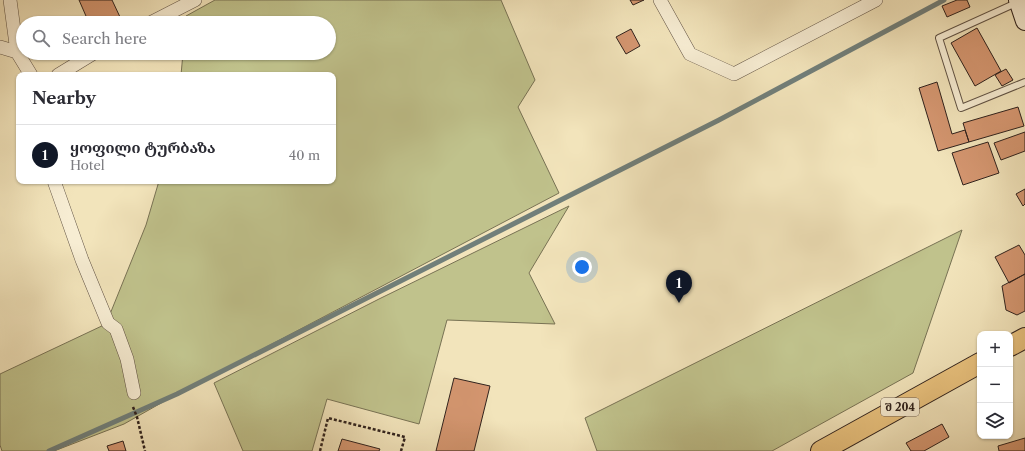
<!DOCTYPE html>
<html lang="en">
<head>
<meta charset="utf-8">
<style>
  body { margin:0; font-family:"Libre Caslon Text","Noto Serif Georgian",serif; background:#f7f7f7; color:#2b2b33 }
  .controls { position:absolute; right:12px; bottom:12px; display:grid; overflow:hidden; border-radius:8px; box-shadow:0 1px 3px #0004 }
  .controls button { width:36px; height:36px; display:grid; place-items:center; padding:0; border:0; border-bottom:1px solid #e1e1e2; background:#fff; color:#2b2b33; font:20px sans-serif }
  .you { position:absolute; left:582px; top:267px; width:14px; height:14px; margin:-10px; border:3px solid #fff; border-radius:50%; background:#1a73e8; box-shadow:0 0 0 6px #1a73e833 }
  .badge { display:grid; place-items:center; width:26px; height:26px; border-radius:50%; background:#111827; color:#fff; font-size:13px; font-weight:700 }
  .pin { position:absolute; translate:-50% -33px; filter:drop-shadow(0 1px 2px #0008) }
  .pin::after { content:''; position:absolute; top:21px; width:14px; height:12px; background:inherit; clip-path:polygon(0 0,100% 0,50% 100%) }
  .list { margin:0; padding:0; list-style:none }
  h2 { display:flex; justify-content:space-between; align-items:center; height:52px; margin:0; padding:0 16px; font-size:17px }
  h2 small { font-size:13px; font-weight:400; color:#7c7c81 }
  .list li { display:grid; grid-template-columns:26px 1fr auto; gap:12px; align-items:center; box-sizing:border-box; height:60px; padding:0 16px; border-top:1px solid #e1e1e2 }
  .list b { display:block; font-size:15px; white-space:nowrap }
  .list p { margin:0; font-size:13px; white-space:nowrap; color:#7c7c81 }
  .list em { font-size:13px; font-style:normal; color:#7c7c81 }
  .icon { flex:none; width:22px; height:22px; fill:none; stroke:currentColor; stroke-width:2; stroke-linecap:round; stroke-linejoin:round }
  .map { position:relative; flex:none; width:1025px; height:451px; overflow:hidden }
  .search { position:absolute; background:#fff; box-shadow:0 1px 3px #0004; left:16px; top:16px; width:320px; height:44px; display:flex; align-items:center; gap:10px; box-sizing:border-box; padding:0 14px; border-radius:22px; color:#7c7c81; font-size:15px }
  .panel { position:absolute; background:#fff; box-shadow:0 1px 3px #0004; left:16px; top:72px; width:320px; height:112px; border-radius:8px }
  .map>svg:first-child { display:block }
  .green { fill:#c0c28c; stroke:#787254 }
  .lines { fill:none; stroke-linecap:round; stroke-linejoin:round }
  .stream { stroke:#717f7a; stroke-width:5 }
  .building { fill:#d49670; stroke:#30221d }
  .lane-casing { stroke:#605244; stroke-width:8 }
  .street-casing { stroke:#605244; stroke-width:14 }
  .secondary-casing { stroke:#30221d; stroke-width:20 }
  .primary-casing { stroke:#30221d; stroke-width:22 }
  .path { stroke:#30221d; stroke-width:2.5; stroke-dasharray:3 2; stroke-linecap:butt }
  .lane { stroke:#f7edd3; stroke-width:6 }
  .street { stroke:#f7edd3; stroke-width:13 }
  .secondary { stroke:#f7edd3; stroke-width:18 }
  .primary { stroke:#e9c27e; stroke-width:20 }
  .labels { text-anchor:middle; stroke-width:3; stroke-linejoin:round; paint-order:stroke }
  .shield { fill:#f7edd3; stroke:#6c5f54; stroke-width:1 }
  .shield-label { font-size:11px; font-weight:bold; fill:#30221d }
</style>
</head>
<body>
<div class="map">
<svg width="1025" height="451" viewBox="0 0 1025 451">
  <rect width="100%" height="100%" fill="#f2e4bb"/>
  <filter id="stains"><feTurbulence type="fractalNoise" baseFrequency=".005" numOctaves="4"/><feColorMatrix values="0 0 0 0 .2 0 0 0 0 .09 0 0 0 0 .02 0 0 0 .5 -.17"/></filter>
  <radialGradient id="worn" r=".72"><stop offset=".6" stop-color="#630" stop-opacity="0"/><stop offset="1" stop-color="#630" stop-opacity=".3"/></radialGradient>
  <path class="green" d="M215,0H501L535,80L518,107L559,193L177,394L124,424L54,451H2L0,445V374L106,324L146,225L159,181H333V75H181L183,53H329V23H185L186,16Z
    M569,206L529,273L555,324L447,320L419,424L327,399L312,451H243L214,383L379,299Z
    M962,230L913,373L772,451H597L585,418Z"/>
  <g class="lines">
    <path class="stream" d="M49,451L177,394L719,120L944,0"/>
  </g>
  <path class="building" d="M79,0H112L120,17L107,23H89Z
    M630,0H644L633,5Z
    M957,0H967L970,7L947,17L942,6Z
    M977,28L1001,71L975,86L951,43Z
    M631,29L640,46L626,54L616,37Z
    M1006,69L1013,80L1002,86L995,75Z
    M937,82L952,134L965,130L969,142L938,151L919,88Z
    M1018,107L1024,126L969,142L963,123Z
    M1025,132V151L1001,160L994,143Z
    M988,142L999,173L963,185L952,153Z
    M1025,189V204L1023,206L1016,194Z
    M1019,245L1025,255V274L1009,283L995,257Z
    M1025,274V311L1017,315L1006,310L1002,286Z
    M454,378L490,386L474,451H436Z
    M942,424L949,437L924,451H911L906,443Z
    M1025,438V451H999L998,446Z
    M342,439L380,449L379,451H338Z
    M123,441L126,451H109L107,446Z"/>
  <g class="lines">
    <g class="lane-casing">
      <path id="lane" d="M1016,3L939,38L961,108L1025,82"/>
    </g>
    <g class="street-casing">
      <path id="street" d="M10,0L17,52L31,75
        M660,0L690,54L734,74L876,0
        M150,23L195,0
        M0,47L17,52
        M58,75L94,53
        M54,181L82,260L108,323L116,329L127,359L134,393"/>
    </g>
    <g class="secondary-casing">
      <path id="secondary" d="M1018,0L1025,21"/>
    </g>
    <g class="primary-casing">
      <path id="primary" d="M1010,346L1025,338
        M821,451L980,363"/>
    </g>
    <path class="path" d="M133,407L137,417L145,451
      M320,451L328,418L405,437L401,451"/>
    <use href="#lane" class="lane"/>
    <use href="#street" class="street"/>
    <use href="#secondary" class="secondary"/>
    <use href="#primary" class="primary"/>
  </g>
  <g class="labels">
    <rect class="shield" x="881" y="398" width="38" height="18" rx="3"/>
    <g class="shield-label">
      <text x="900" y="411">შ 204</text>
    </g>
  </g>
  <rect width="100%" height="100%" filter="url(#stains)"/>
  <rect width="100%" height="100%" fill="url(#worn)"/>
</svg>
<div class="controls">
<button>+</button>
<button>−</button>
<button><svg class="icon" aria-label="layers" viewBox="0 0 24 24"><path d="M12 4l9 5-9 5-9-5zM3 14l9 5 9-5"/></svg></button>
</div>
<div class="you"></div>
<div class="pin badge" style="left:679px;top:303px">1</div>
<div class="search"><svg class="icon" aria-label="search" viewBox="0 0 24 24"><circle cx="10" cy="10" r="6"/><path d="M15 15l6 6"/></svg>Search here</div>
<section class="panel">
<h2>Nearby<small></small></h2>
<ul class="list">
<li><span class="badge">1</span><div><b>ყოფილი ტურბაზა</b><p>Hotel</p></div><em>40 m</em></li>
</ul>
</section>
</div>
</body>
</html>
